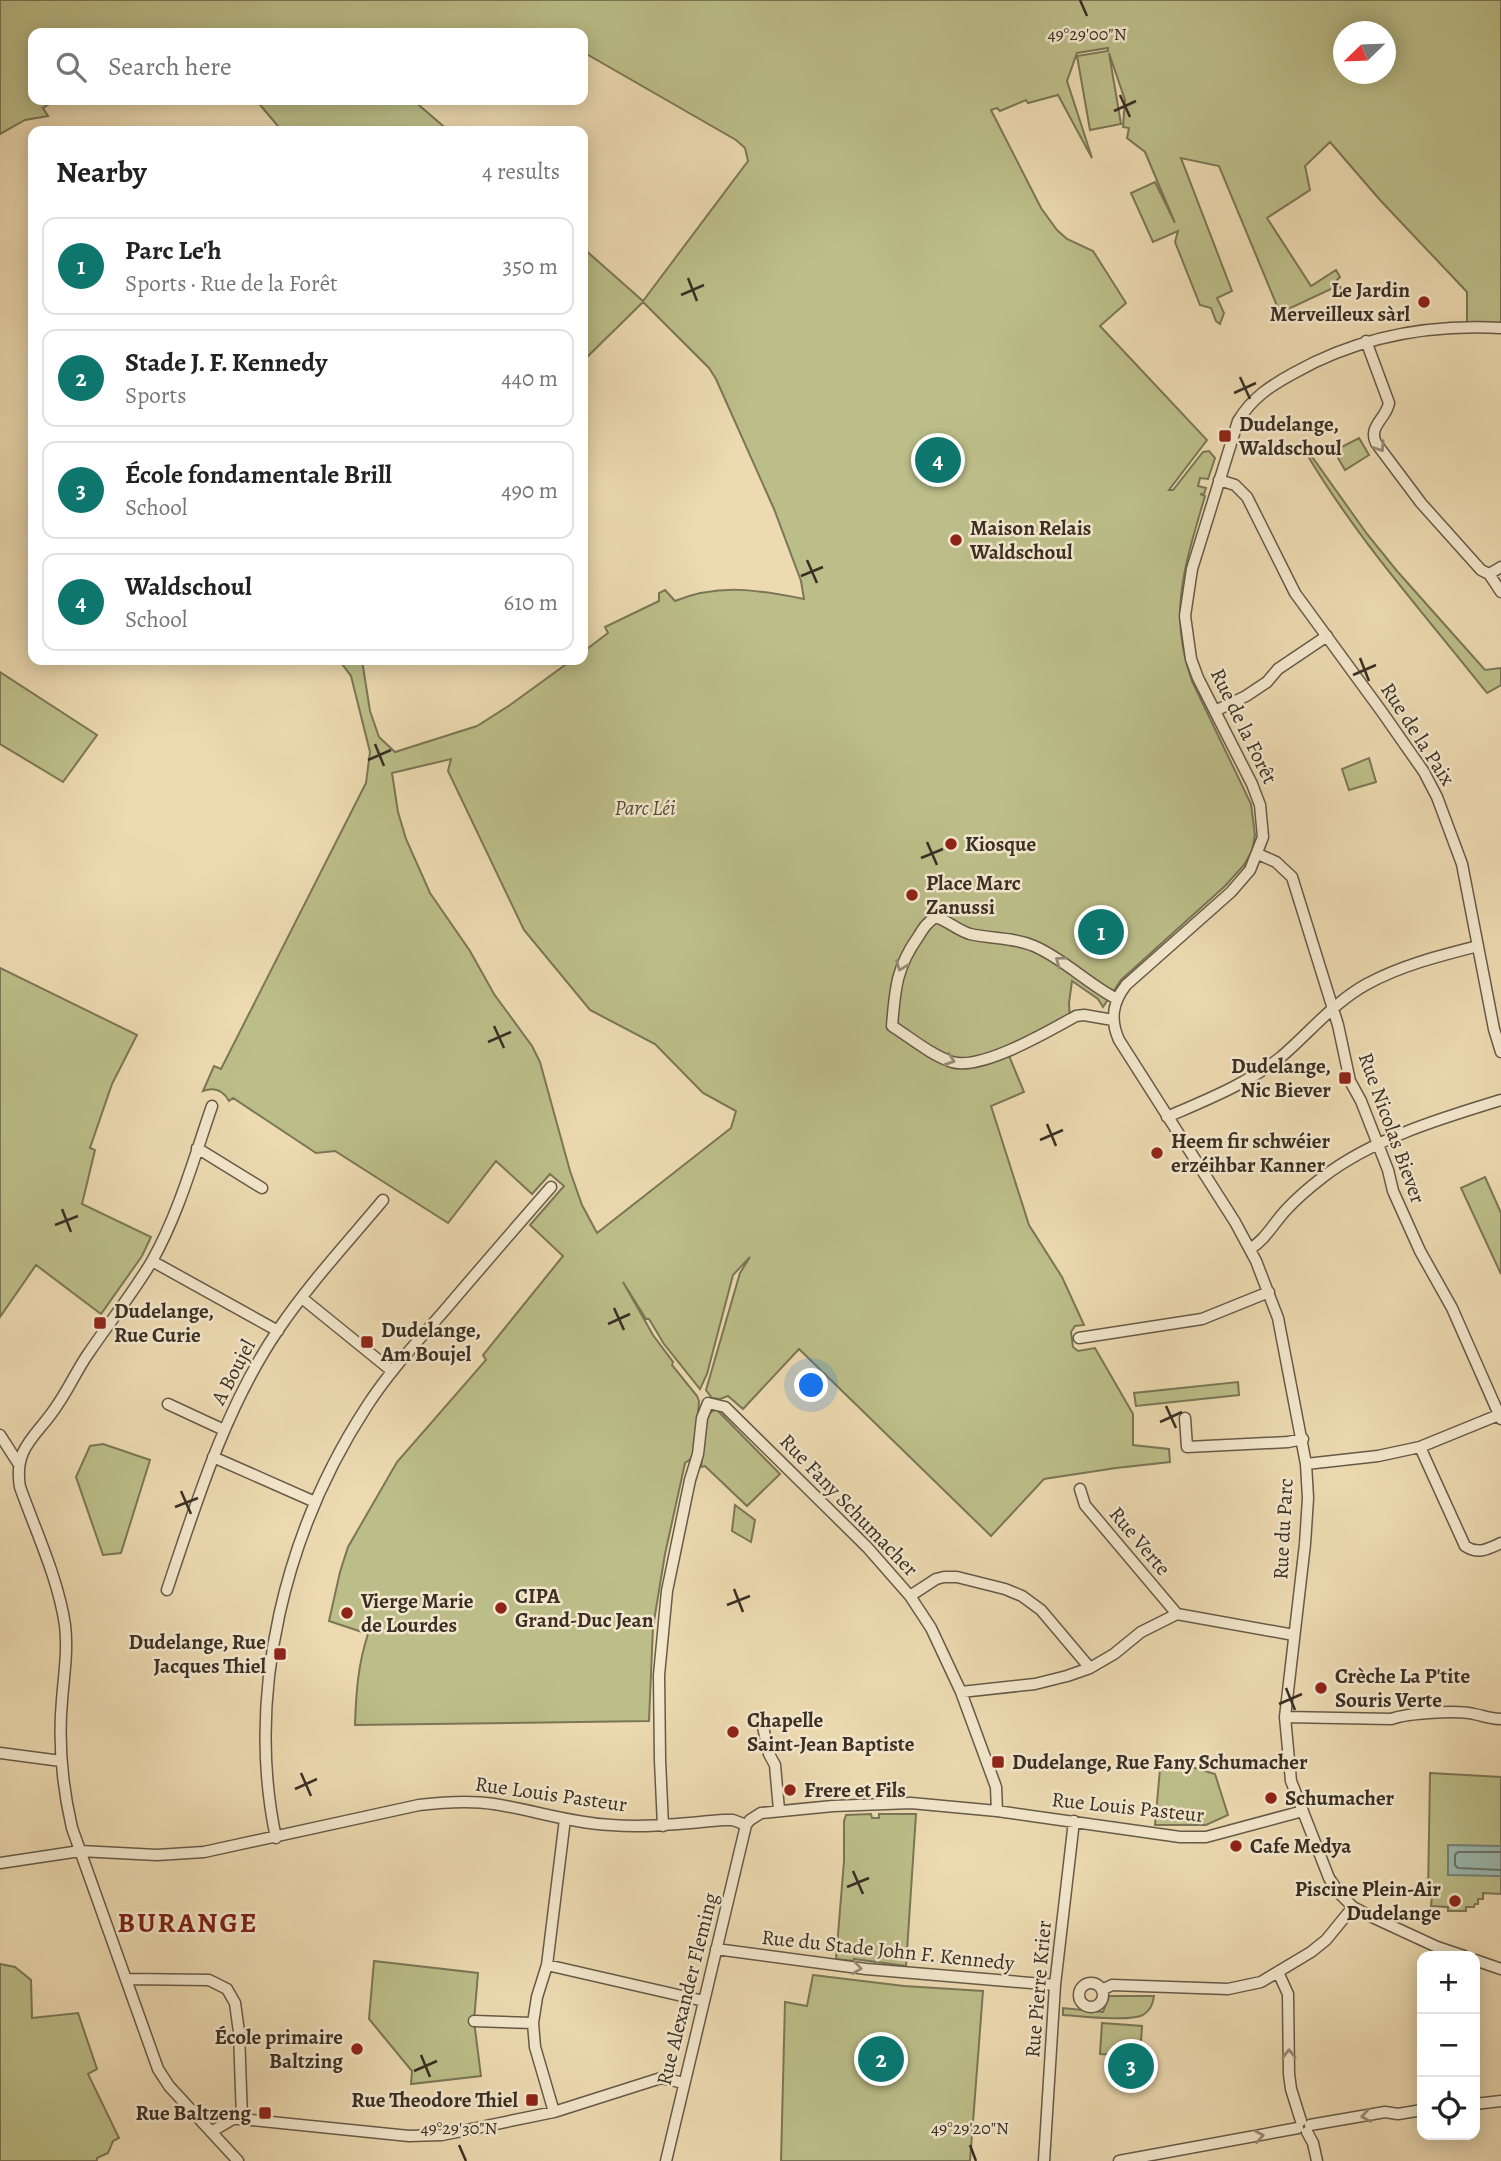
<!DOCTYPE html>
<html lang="en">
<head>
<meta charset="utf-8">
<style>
  body { margin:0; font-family:Alegreya,serif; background:#f6f6f6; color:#222 }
  .controls { position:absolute; right:21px; bottom:21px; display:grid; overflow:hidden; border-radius:14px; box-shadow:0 4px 18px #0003 }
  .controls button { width:63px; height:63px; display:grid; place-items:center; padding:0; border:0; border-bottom:2px solid #e0e0e0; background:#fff; color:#222; font:35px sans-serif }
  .compass { position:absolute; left:1333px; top:21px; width:63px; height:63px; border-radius:50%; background:#fff; box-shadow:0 4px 18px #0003; rotate:247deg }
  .you { position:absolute; left:812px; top:1386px; width:24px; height:24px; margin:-18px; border:5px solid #fff; border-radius:50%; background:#1a73e8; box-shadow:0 0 0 10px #1a73e833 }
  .badge { display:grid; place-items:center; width:46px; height:46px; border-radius:50%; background:#0f766e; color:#fff; font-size:23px; font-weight:700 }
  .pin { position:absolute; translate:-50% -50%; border:4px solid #fff; box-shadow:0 2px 7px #0006 }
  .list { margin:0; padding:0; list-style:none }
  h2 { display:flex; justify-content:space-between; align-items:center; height:91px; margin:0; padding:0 28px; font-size:30px }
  h2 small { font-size:23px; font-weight:400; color:#767676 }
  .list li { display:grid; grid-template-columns:46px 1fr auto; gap:21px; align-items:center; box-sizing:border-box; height:98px; margin:0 14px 14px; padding:0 14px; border:2px solid #e0e0e0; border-radius:14px }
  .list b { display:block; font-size:26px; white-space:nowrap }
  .list p { margin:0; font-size:23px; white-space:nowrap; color:#767676 }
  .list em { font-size:23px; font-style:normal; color:#767676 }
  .icon { flex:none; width:38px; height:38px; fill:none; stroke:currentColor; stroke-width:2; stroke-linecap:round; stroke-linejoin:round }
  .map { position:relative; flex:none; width:1501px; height:2161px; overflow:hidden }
  .search { position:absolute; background:#fff; box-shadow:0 4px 18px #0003; left:28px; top:28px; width:560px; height:77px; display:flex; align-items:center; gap:18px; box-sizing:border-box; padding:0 24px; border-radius:14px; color:#767676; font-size:26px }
  .panel { position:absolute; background:#fff; box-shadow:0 4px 18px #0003; left:28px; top:126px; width:560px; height:539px; border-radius:14px }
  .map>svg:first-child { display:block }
  .green { fill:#bcbe89; stroke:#7a7657; stroke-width:2; fill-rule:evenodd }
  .water { fill:#9abab2; stroke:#73827a; stroke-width:2 }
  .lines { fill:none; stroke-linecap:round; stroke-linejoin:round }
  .shore { stroke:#6a746c; stroke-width:2 }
  .street-casing { stroke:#665a48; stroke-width:13 }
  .street { stroke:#f3e7cc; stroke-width:10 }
  .oneway { stroke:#968b78 }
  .ticks { fill:none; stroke:#392f25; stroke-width:2.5 }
  .poi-dot { fill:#8f2418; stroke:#f3e7cc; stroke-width:2.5 }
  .labels { text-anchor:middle; stroke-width:5; stroke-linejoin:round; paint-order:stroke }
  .poi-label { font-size:21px; font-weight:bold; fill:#392f25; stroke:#f3e7cc; text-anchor:start }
  .street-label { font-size:21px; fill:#392f25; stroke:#f3e7cc }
  .park-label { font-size:21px; font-style:italic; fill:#534c39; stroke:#f3e7cc }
  .district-label { font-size:28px; font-weight:bold; letter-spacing:2px; fill:#7a1f14; stroke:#f3e7cc }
  .ticks-label { font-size:18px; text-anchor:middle; fill:#392f25; stroke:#f3e7cc; stroke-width:5; stroke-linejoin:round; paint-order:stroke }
</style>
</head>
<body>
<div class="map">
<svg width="1501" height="2161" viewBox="0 0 1501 2161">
  <rect width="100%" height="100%" fill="#eddab1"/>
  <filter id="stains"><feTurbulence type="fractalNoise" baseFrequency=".00286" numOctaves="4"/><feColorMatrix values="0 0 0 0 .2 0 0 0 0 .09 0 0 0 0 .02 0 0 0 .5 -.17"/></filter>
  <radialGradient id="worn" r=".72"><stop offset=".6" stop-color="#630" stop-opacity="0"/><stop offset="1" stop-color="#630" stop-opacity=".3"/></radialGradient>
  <path class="green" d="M0,0H1501V328L1467,326V292L1380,200L1330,142L1305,166L1310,190L1267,218L1311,286L1336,270L1340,277L1337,280L1343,293L1340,295L1335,287L1280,313L1219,166L1181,158L1232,291L1217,298L1224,313L1220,324L1216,321L1211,308L1200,305L1175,242L1178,231L1153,242L1131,193L1155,182L1175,223L1145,152L1127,138L1129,128L1123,127L1125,100L1109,53L1121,124L1090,130L1077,56L1108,51V48L1077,53L1067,81L1092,158L1058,95L1028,103L1026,100L1000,111L997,108L991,110L1041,208L1057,230L1067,239L1093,251L1126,303L1100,326L1207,440L1169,490H1173L1203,452L1209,451L1215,458L1208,479L1200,478L1198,486L1206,488L1204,494H1200L1205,496C1186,562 1167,613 1192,681L1251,804L1255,835L1252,851L1244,865L1225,886L1121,980L1103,1007L1098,999L1072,981L1069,1003L1070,1020L1007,1051L1024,1092L991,1106L1029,1225L1062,1277L1084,1325L1075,1326L1071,1332L1073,1347L1078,1351L1095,1348L1133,1414V1445L1169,1449L1170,1462L1116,1468L1044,1479L991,1536L799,1349L743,1409L728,1396L720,1399L712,1398L706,1390L740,1273L750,1257L733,1275L707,1374L700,1389L664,1344L649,1319H646L623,1282L653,1335L673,1362L672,1365L697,1396L699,1401L695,1456L685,1463L665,1554L653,1627L649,1721L355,1725C356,1693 358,1664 368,1634L329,1621L340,1572L348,1547L397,1462L486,1360L483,1355L563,1256L530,1225L564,1186L550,1174L532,1194L496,1161L448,1223L335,1151L316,1153L233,1098L229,1101C223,1090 214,1087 203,1091L214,1066L221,1069L366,783L370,752L351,676L339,660H362L370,711L379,737L395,752L477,726L510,705L572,660H583V652L608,633L605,627L659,601V593L665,590L675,601C719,583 759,590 804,599L801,581L774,509L716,379L709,368L643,302L583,361V248L643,301L748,161L745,148L736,140L583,52V33H163L161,31L157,33H33V100H55L43,108L48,116L25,120L0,134ZM1344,32H1386V74H1344ZM451,759L448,771L524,930L590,1010L655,1044L703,1093L736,1111L731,1128L597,1233L582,1205L570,1171L540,1062L532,1046L494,994L470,951L430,893L406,839L398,812L392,773Z
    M256,100H413L449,131H282Z
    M1359,438L1369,455L1345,470L1334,451Z
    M1303,444L1367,534L1397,571L1485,670L1501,668V685L1487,693C1423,612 1354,536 1302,446Z
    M0,672L97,735L63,782L0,744Z
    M1369,758L1376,782L1349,790L1342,769Z
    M0,968L137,1035L112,1084L90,1148L95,1150L82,1204L151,1237L142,1256L101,1314L36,1265L0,1317Z
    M1485,1177L1501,1213V1274L1461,1188Z
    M1238,1382L1239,1395L1136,1406L1134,1393Z
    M716,1409L780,1474L747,1506L705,1466L701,1467L707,1415Z
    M103,1444L150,1460L121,1553L103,1555L76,1477L90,1446Z
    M735,1505L755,1520L751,1542L732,1531Z
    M1161,1758L1215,1774L1228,1815L1206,1825H1155Z
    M1430,1773L1501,1777V1894L1483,1893V1899H1478V1904H1475L1474,1907H1466V1911H1448V1907L1431,1906L1432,1896L1428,1895Z
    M871,1814L872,1818H879V1814H916L906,1966L854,1959V1961L836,1959L844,1861V1821L846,1815Z
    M374,1961L478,1973L474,2021L481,2076L411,2084L412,2071L369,2019Z
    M0,1964L15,1967L31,1980L32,2018L78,2013L97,2069L88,2074L119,2138L113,2141L108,2153L97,2158V2161H0Z
    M813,1975L904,1986L983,1991L970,2161H781L785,2002L807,2006Z
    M1109,1996H1154C1153,2004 1150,2011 1143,2015C1128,2022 1080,2016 1063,2015V2008L1103,2012Z
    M1102,2023L1142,2026L1140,2056L1100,2054Z"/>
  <path class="water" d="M1448,1845L1501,1846V1876L1448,1875Z"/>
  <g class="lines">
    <path class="shore" d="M1501,1852H1458L1455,1855V1865L1458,1868L1501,1870"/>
    <g class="street-casing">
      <path id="street" d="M1366,341L1389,403C1386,419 1368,426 1376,443L1421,503L1481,570L1489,574L1501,567
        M1219,480L1235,485L1247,497L1295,593L1382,712L1424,772L1437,797L1462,864L1494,1029L1501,1052
        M1489,574L1501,592
        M1215,711L1246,696L1267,682L1278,669L1327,636
        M1258,854L1276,862L1292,877L1338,1025L1350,1081L1361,1101L1388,1170L1393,1191L1420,1251L1452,1308L1501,1419
        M1113,1020L1084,1015L1076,1016C1049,1031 981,1071 952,1062C931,1055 911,1038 892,1026C895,990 896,968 918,937C923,929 927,922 936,917C948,921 957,930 970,934C992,939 1013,937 1034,946C1064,959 1088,984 1117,999
        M212,1106C194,1158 179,1213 152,1261C133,1293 109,1323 88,1354C77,1370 69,1388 58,1404C38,1436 13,1446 20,1487C36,1532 58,1578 65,1625C68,1651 64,1674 62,1700C58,1744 62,1785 72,1828L158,2069L169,2086L238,2161
        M1167,1117C1206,1100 1247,1084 1281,1057C1309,1033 1334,1002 1367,984C1402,965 1439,956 1478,946
        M197,1148L262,1188
        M1250,1249C1266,1239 1273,1224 1286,1210C1297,1198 1310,1187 1323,1177C1372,1139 1442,1118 1501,1100
        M152,1261L278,1331
        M302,1298L392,1371
        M1079,1338L1202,1319L1269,1292
        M168,1404L224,1430
        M1185,1418L1187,1447L1288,1442L1303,1439
        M0,1435L18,1463
        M1420,1447L1465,1546C1478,1555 1488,1549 1501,1543
        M213,1457L315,1502
        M1306,1464L1378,1456L1420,1447L1501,1414
        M1080,1489L1085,1505L1177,1614
        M167,1590C197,1501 225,1408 278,1330C309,1284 347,1243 383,1200
        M910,1596L936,1579L944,1577H957L1005,1589L1022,1596L1041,1610L1090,1668
        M961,1692L1035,1684L1067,1676L1090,1668L1114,1654L1141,1632L1177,1614L1294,1635
        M1285,1717L1391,1719C1408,1713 1457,1710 1474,1714C1484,1716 1491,1719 1501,1719
        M761,1718L769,1754L775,1765L779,1810
        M0,1753L61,1761
        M663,1826L660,1760L659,1675L667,1591L690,1480L698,1454L702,1418L708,1403L725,1407L867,1547L910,1596L931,1628L961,1692L996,1787L997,1811
        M276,1838C245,1692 286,1530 367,1406C389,1372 417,1342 444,1311C479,1270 515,1228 551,1187
        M0,1863L80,1851L157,1855L204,1852L419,1805C444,1802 469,1800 494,1804C533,1810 571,1823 611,1825C649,1828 686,1823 724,1820H733L746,1825
        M716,1949L866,1969L1055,1985
        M1464,1956L1437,1947L1370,1916L1353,1907L1340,1894L1329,1878L1291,1781L1285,1717L1305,1544L1308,1498L1306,1464L1278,1318L1256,1261L1235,1222L1119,1040C1110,1020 1112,1003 1126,985L1231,892L1250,870L1263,837L1260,805L1252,784L1198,678L1191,659L1185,616L1192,569L1238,421C1252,398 1270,386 1294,373C1358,337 1428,324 1501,328
        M1475,1960L1501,1969
        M547,1965L704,2001
        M1278,1972L1288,1994L1289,2074L1291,2089L1301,2121
        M128,1979L209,1980L227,1989L235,2003L239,2032L242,2119
        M1079 1995a12 12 0 1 1 24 0a12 12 0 1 1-24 0Z
        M1102,1990L1112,1985L1228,1989L1261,1982L1311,1952L1326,1940L1353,1907
        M474,2021L533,2023
        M1475,2104L1501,2101
        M554,2112L535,2047L533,2023L537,1997L547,1965L565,1819
        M1310,2125L1385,2112L1398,2114L1422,2110
        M211,2132L233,2119H242L409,2136L442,2135L554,2112L661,2078L684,2083
        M1307,2132L1313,2143L1317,2161
        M666,2161L746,1825L750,1820L761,1813L833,1806L911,1803L997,1811L1180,1837H1206L1303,1811
        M1044,2161L1055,1985L1074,1821
        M1119,2161L1298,2128"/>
    </g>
    <use href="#street" class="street"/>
  </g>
  <defs><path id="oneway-chevron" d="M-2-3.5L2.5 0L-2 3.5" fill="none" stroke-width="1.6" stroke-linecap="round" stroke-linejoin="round" transform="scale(1.75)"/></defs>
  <g class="oneway">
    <use href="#oneway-chevron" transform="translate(1380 447) rotate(56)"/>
    <use href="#oneway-chevron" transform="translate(1060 961) rotate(-144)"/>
    <use href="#oneway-chevron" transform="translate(901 966) rotate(111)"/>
    <use href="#oneway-chevron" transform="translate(950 1060) rotate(19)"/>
    <use href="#oneway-chevron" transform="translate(857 1968) rotate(8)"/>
    <use href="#oneway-chevron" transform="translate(1289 2054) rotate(-91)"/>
    <use href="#oneway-chevron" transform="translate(1366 2116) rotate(170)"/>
    <use href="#oneway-chevron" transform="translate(1259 2136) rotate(-10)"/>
  </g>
  <path class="ticks" d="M1080,0L1087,16M1120,95L1130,117M1114,111L1136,101M688,278L697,301M681,295L704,285M1240,377L1250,399M1234,393L1256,383M807,560L817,583M801,576L823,567M1360,658L1369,681M1353,675L1376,665M375,744L384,766M368,760L391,750M927,842L937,865M921,858L943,849M494,1026L504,1048M488,1042L511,1032M1047,1124L1056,1146M1040,1140L1063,1130M62,1209L71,1232M55,1225L78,1216M614,1308L624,1330M608,1324L630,1314M1166,1406L1176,1428M1160,1422L1182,1412M181,1491L191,1514M175,1507L198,1498M734,1589L743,1612M727,1605L750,1596M1286,1688L1295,1710M1279,1704L1302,1694M301,1773L311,1796M295,1789L317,1779M853,1871L863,1894M847,1887L869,1878M421,2055L430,2077M414,2071L437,2061M459,2145L466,2161M970,2145L976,2161"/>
  <g class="poi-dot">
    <circle cx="1424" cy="302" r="7"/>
    <rect x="1218" y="429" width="14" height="14" rx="3.5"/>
    <circle cx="956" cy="540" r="7"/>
    <circle cx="951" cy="844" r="7"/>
    <circle cx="912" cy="895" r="7"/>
    <rect x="1338" y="1071" width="14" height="14" rx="3.5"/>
    <circle cx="1157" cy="1153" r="7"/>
    <rect x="93" y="1316" width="14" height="14" rx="3.5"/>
    <rect x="360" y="1335" width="14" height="14" rx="3.5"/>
    <circle cx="501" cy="1608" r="7"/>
    <circle cx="347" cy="1613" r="7"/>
    <rect x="273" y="1647" width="14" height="14" rx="3.5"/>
    <circle cx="1321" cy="1688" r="7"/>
    <circle cx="733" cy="1732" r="7"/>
    <rect x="991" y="1755" width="14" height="14" rx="3.5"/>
    <circle cx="790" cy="1790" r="7"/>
    <circle cx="1271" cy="1798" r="7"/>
    <circle cx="1236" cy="1846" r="7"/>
    <circle cx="1455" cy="1901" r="7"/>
    <circle cx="357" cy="2049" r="7"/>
    <rect x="525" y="2093" width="14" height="14" rx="3.5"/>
    <rect x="258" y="2106" width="14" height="14" rx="3.5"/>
  </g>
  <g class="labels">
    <g class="poi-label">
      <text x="1410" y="297" text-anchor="end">Le Jardin<tspan x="1410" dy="24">Merveilleux sàrl</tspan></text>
      <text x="1239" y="431">Dudelange,<tspan x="1239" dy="24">Waldschoul</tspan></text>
      <text x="970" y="535">Maison Relais<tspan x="970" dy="24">Waldschoul</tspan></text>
      <text x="965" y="851">Kiosque</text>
      <text x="926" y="890">Place Marc<tspan x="926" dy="24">Zanussi</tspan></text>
      <text x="1331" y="1073" text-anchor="end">Dudelange,<tspan x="1331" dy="24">Nic Biever</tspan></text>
      <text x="1171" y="1148">Heem fir schwéier<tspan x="1171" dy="24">erzéihbar Kanner</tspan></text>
      <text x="114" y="1318">Dudelange,<tspan x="114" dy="24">Rue Curie</tspan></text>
      <text x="381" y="1337">Dudelange,<tspan x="381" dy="24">Am Boujel</tspan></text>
      <text x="515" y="1603">CIPA<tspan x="515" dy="24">Grand-Duc Jean</tspan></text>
      <text x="361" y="1608">Vierge Marie<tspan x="361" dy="24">de Lourdes</tspan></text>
      <text x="266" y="1649" text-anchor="end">Dudelange, Rue<tspan x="266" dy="24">Jacques Thiel</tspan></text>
      <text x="1335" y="1683">Crèche La P'tite<tspan x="1335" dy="24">Souris Verte</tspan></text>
      <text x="747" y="1727">Chapelle<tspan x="747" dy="24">Saint-Jean Baptiste</tspan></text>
      <text x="1012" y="1769">Dudelange, Rue Fany Schumacher</text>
      <text x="804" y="1797">Frere et Fils</text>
      <text x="1285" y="1805">Schumacher</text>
      <text x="1250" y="1853">Cafe Medya</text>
      <text x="1441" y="1896" text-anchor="end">Piscine Plein-Air<tspan x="1441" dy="24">Dudelange</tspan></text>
      <text x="343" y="2044" text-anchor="end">École primaire<tspan x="343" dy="24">Baltzing</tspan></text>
      <text x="518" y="2107" text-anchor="end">Rue Theodore Thiel</text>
      <text x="251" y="2120" text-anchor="end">Rue Baltzeng</text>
    </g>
    <g class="street-label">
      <text transform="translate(1244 726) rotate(64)" y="7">Rue de la Forêt</text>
      <text transform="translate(1418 734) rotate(57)" y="7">Rue de la Paix</text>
      <text transform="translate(1392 1128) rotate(70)" y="7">Rue Nicolas Biever</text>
      <text transform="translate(233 1372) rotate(-62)" y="7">A Boujel</text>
      <text transform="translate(849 1505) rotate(46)" y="7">Rue Fany Schumacher</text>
      <text transform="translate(1283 1529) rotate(-87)" y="7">Rue du Parc</text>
      <text transform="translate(1140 1541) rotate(50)" y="7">Rue Verte</text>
      <text transform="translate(551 1794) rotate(8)" y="7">Rue Louis Pasteur</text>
      <text transform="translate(1128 1807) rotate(6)" y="7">Rue Louis Pasteur</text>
      <text transform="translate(888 1950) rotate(6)" y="7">Rue du Stade John F. Kennedy</text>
      <text transform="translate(687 1989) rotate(-76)" y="7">Rue Alexander Fleming</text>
      <text transform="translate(1038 1989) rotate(-85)" y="7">Rue Pierre Krier</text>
    </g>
    <g class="park-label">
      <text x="645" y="815">Parc Léi</text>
    </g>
    <g class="district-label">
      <text x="188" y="1932">BURANGE</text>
    </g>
  </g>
  <g class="ticks-label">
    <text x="1087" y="40">49°29'00"N</text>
    <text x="459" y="2134">49°29'30"N</text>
    <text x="970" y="2134">49°29'20"N</text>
  </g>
  <rect width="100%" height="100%" filter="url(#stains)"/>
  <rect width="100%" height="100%" fill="url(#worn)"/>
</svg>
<div class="controls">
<button>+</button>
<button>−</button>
<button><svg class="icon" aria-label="locate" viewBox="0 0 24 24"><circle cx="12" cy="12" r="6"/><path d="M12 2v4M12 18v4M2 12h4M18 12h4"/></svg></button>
</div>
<svg class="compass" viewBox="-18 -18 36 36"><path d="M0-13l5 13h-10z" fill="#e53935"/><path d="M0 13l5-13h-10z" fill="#767676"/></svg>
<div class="you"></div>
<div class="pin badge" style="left:1101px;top:932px">1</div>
<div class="pin badge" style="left:881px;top:2059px">2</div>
<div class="pin badge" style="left:1131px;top:2066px">3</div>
<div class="pin badge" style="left:938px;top:460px">4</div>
<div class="search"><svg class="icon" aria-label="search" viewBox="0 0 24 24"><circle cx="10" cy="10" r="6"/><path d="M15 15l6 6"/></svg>Search here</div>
<section class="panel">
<h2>Nearby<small>4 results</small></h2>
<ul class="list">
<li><span class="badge">1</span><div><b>Parc Le'h</b><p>Sports · Rue de la Forêt</p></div><em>350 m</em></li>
<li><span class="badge">2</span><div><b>Stade J. F. Kennedy</b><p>Sports</p></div><em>440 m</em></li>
<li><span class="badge">3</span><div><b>École fondamentale Brill</b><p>School</p></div><em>490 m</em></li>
<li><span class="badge">4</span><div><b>Waldschoul</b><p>School</p></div><em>610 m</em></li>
</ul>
</section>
</div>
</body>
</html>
